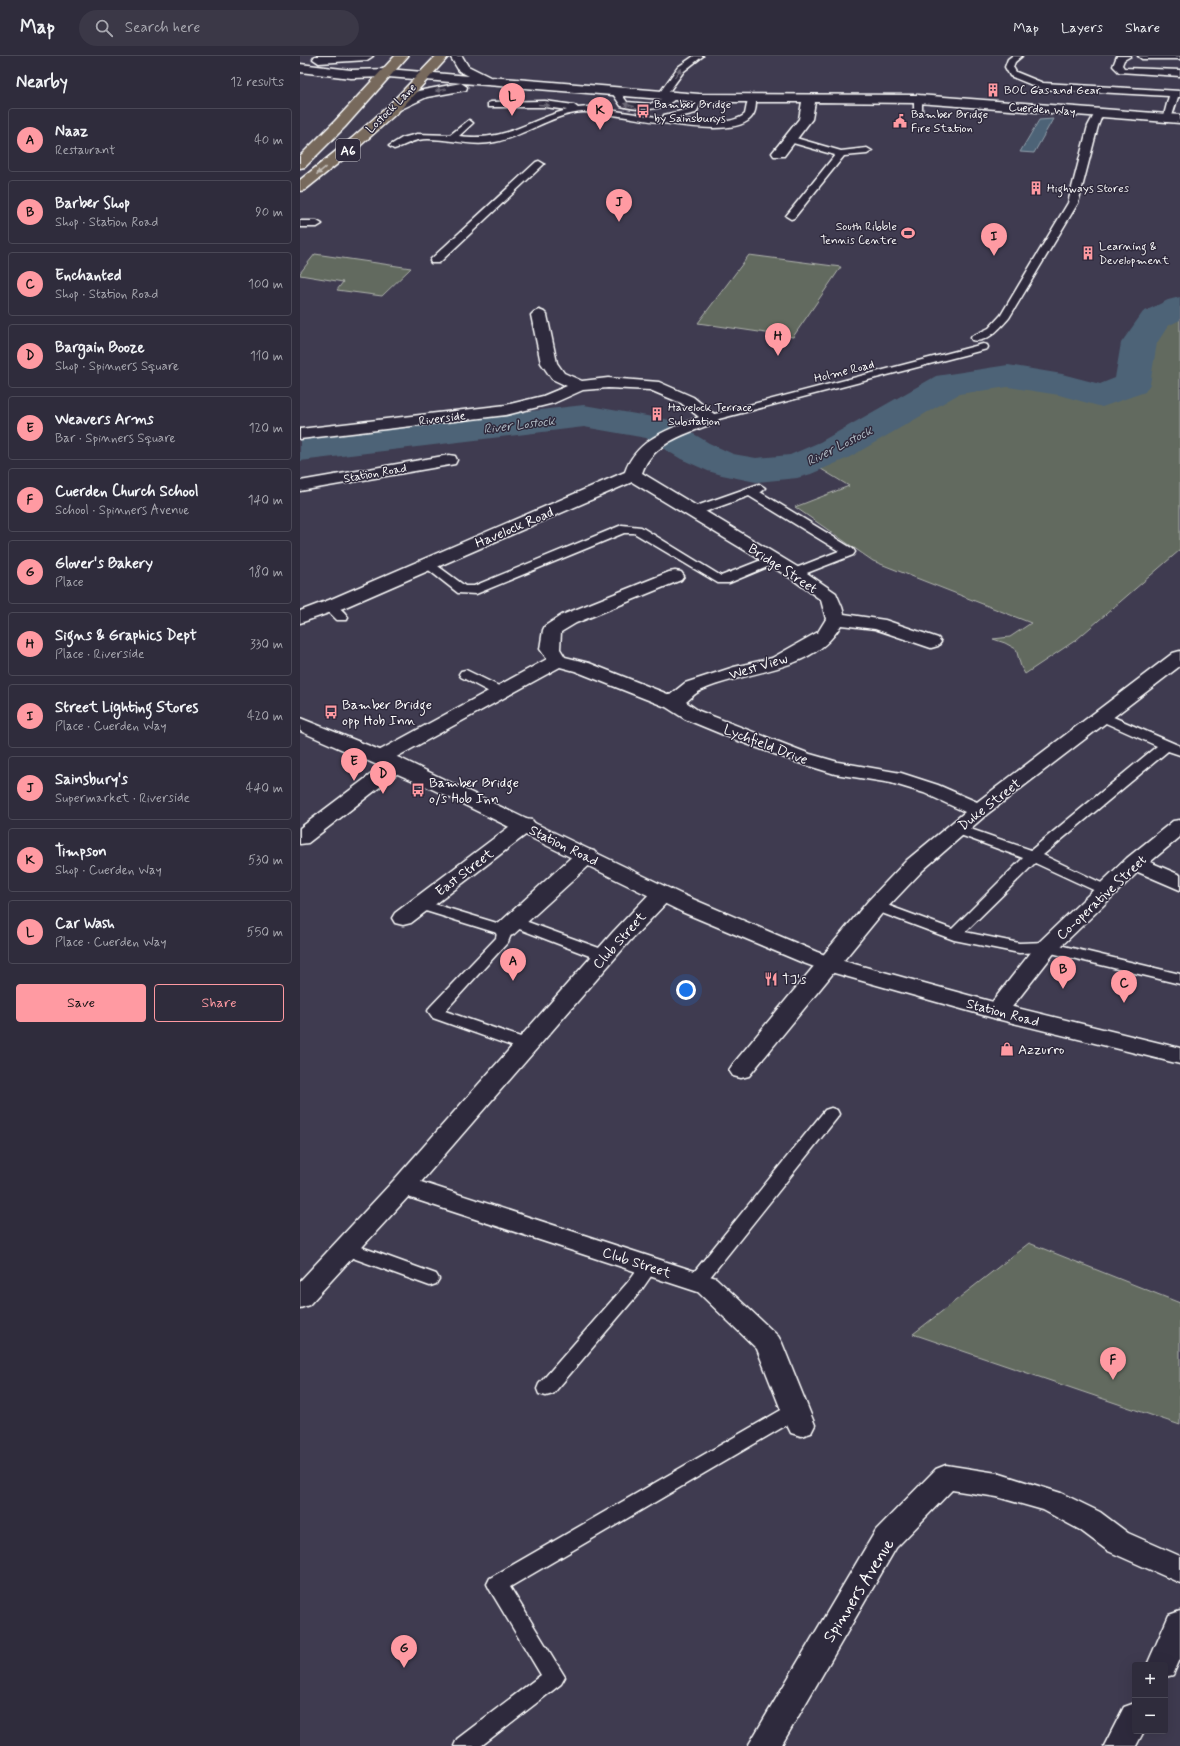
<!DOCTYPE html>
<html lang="en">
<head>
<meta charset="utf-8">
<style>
  body { margin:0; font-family:Mynerve,sans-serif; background:#3b3847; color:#f1f3f6 }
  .controls { position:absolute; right:12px; bottom:12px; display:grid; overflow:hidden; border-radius:4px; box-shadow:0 4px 16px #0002 }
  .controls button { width:36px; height:36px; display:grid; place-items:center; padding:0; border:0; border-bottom:1px solid #4a4856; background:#2f2c3c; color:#f1f3f6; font:20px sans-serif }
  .you { position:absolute; left:386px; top:934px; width:14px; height:14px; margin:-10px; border:3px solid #fff; border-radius:50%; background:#1a73e8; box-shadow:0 0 0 6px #1a73e833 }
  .badge { display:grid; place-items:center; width:26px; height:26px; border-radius:50%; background:#ff9aa2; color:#111; font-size:13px; font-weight:700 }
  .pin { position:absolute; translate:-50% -33px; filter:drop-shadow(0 1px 2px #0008) }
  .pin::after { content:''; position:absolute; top:21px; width:14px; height:12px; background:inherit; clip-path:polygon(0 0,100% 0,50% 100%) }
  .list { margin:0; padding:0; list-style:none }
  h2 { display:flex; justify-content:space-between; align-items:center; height:52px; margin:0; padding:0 16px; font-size:17px }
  h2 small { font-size:13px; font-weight:400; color:#a7a7af }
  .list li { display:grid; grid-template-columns:26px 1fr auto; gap:12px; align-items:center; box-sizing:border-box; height:64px; margin:0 8px 8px; padding:0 8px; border:1px solid #4a4856; border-radius:4px }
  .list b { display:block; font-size:15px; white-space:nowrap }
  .list p { margin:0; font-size:13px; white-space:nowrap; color:#a7a7af }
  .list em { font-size:13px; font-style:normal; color:#a7a7af }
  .actions { display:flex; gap:8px; padding:12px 16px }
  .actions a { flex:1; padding:9px 0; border:1px solid #ff9aa2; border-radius:4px; text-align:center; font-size:14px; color:#ff9aa2 }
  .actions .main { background:#ff9aa2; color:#111 }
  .icon { flex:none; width:22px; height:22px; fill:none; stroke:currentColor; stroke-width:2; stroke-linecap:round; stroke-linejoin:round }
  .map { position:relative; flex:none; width:880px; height:1690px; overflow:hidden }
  header { display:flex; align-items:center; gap:24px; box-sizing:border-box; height:56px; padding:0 20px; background:#2f2c3c; border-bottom:1px solid #4a4856 }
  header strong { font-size:19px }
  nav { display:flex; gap:22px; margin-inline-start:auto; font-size:14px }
  .search { width:280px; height:36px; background:#3b3847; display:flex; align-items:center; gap:10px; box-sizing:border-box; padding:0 14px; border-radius:22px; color:#a7a7af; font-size:15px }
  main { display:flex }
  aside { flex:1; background:#2f2c3c }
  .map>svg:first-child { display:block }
  .green { fill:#626a5e; stroke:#b0b4ae }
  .water { fill:#4d6477; stroke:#94a2ad }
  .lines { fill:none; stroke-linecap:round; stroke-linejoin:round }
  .river { fill:#4d6477; fill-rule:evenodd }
  .lane-casing { stroke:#fff; stroke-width:3 }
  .street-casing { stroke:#fff; stroke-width:3 }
  .secondary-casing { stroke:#fff; stroke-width:3 }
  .highway-casing { stroke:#fff; stroke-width:3 }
  .lane { fill:#2f2a3d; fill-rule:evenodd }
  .street { fill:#2f2a3d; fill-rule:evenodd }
  .secondary { fill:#2f2a3d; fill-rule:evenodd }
  .highway { fill:#77695c; fill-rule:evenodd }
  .oneway { fill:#6d6a77 }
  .oneway2 { fill:#c2bcb6 }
  .labels { text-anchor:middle; stroke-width:3; stroke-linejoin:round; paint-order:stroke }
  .far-poi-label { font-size:12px; fill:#fff; stroke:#2f2a3d; text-anchor:start }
  .far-street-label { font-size:12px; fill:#fff; stroke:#2f2a3d }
  .shield { fill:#2f2a3d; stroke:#c1bfc5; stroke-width:1 }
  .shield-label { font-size:13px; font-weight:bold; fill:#fff }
  .far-water-label { font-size:13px; font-style:italic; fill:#afb9c2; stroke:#2f2a3d }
  .street-label { font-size:14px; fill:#fff; stroke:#2f2a3d }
  .poi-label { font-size:14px; fill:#fff; stroke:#2f2a3d; text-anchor:start }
  .near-street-label { font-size:17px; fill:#fff; stroke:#2f2a3d }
</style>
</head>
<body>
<header>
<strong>Map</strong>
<div class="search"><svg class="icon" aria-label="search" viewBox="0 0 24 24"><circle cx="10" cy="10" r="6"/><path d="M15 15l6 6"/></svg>Search here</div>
<nav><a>Map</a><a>Layers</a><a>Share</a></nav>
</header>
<main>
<aside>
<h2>Nearby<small>12 results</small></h2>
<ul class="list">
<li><span class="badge">A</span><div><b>Naaz</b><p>Restaurant</p></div><em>40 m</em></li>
<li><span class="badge">B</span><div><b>Barber Shop</b><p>Shop · Station Road</p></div><em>90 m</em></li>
<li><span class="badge">C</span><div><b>Enchanted</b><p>Shop · Station Road</p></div><em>100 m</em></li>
<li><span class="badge">D</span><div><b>Bargain Booze</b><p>Shop · Spinners Square</p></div><em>110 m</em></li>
<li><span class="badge">E</span><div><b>Weavers Arms</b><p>Bar · Spinners Square</p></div><em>120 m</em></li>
<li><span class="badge">F</span><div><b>Cuerden Church School</b><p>School · Spinners Avenue</p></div><em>140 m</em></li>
<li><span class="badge">G</span><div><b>Glover's Bakery</b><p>Place</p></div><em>180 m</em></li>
<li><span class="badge">H</span><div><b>Signs &amp; Graphics Dept</b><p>Place · Riverside</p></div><em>330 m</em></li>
<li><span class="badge">I</span><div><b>Street Lighting Stores</b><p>Place · Cuerden Way</p></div><em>420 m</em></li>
<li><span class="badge">J</span><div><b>Sainsbury's</b><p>Supermarket · Riverside</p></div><em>440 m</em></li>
<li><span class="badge">K</span><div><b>Timpson</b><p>Shop · Cuerden Way</p></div><em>530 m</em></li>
<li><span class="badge">L</span><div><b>Car Wash</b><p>Place · Cuerden Way</p></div><em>550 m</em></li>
</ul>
<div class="actions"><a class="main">Save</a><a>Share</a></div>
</aside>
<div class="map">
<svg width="880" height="1690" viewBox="0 0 880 1690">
  <rect width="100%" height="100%" fill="#3f3b50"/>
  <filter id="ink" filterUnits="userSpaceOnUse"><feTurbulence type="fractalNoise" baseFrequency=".025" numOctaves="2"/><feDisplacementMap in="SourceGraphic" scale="8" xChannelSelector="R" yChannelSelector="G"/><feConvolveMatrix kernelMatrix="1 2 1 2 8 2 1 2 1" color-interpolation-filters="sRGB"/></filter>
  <g filter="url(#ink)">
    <path class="green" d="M15,198L111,212L82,240L37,234L43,226L0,219V217Z
      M449,199L541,211L493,281L398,267Z
      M880,251V494L776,584L725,618L721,611L716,593L705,587L693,583L710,581L731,567L573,505L495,451L549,430L508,405L534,394L649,328L708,320L801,340L832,328L839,287L855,263Z
      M729,1187L880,1247V1369L613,1278Z"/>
    <path class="water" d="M753,63L734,97L720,96L739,64Z"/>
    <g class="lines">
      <path class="river" d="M880,241V264L868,270L857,287L850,328L845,336L802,351L759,339L708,331L659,338L548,402L511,418L497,422L456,426L422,419L408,415L381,403L346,382L284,371L0,405V381L284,349L370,364L409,387L433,398L456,402L490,399L520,386L636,320L708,309L762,318L800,328L815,322L821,287L843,256L868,244Z"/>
      <g class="lane-casing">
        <path id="lane" d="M394,0H403L384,15L365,41H359L358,39L378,11Z
          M712,0H722L715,6L713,11L716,16L743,27L880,35V41H878L871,63L867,66L863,63L869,40L742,33L710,20L705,11L708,3Z
          M817,0H831L824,4L822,9L824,12L880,14V20L819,16L813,10Z
          M838,0H880V3H842Z
          M315,32L318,33L327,46L350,48L374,37L378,40C364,56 340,55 321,50L311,35Z
          M399,39L403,42L396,57L371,63C389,65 431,71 445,58L448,43L452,40L456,43C456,50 456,57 450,63C425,87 318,55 283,56C252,58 225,80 195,86C173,91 151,83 128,83C113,83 107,89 94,93L89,90L102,82L117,78L150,79L169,64L173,67L159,80C207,86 225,65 267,54L245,51H188V47L191,46L245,45L274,49L278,52L288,51L363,62L364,59L389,53L396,40Z
          M618,40L622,43V57L618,60L614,57V43Z
          M799,54L803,57L798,70L778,147L709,262C700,272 687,288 672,284L671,282L672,280L689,272L701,259L768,147L788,70L795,57Z
          M489,80L541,95L567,92L572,95L567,98L544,100L494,162L491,163L486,160L535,99L486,85V81Z
          M239,105L244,108L242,110L139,207H131L130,205L131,203L236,106Z
          M0,165H17L22,168L17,171H0Z
          M683,288L687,289L688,291L687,293L411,365L405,362L407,360Z
          M459,428L465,432L460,436L553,493L555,496L553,499L499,520H491L489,517L491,514L539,495L449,440L396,459L392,460L386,456L388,453Z
          M322,469L341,471L421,520L469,501H477L479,504L477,507L429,527H418L334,477H324L176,538L158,537L121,508L127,504L131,505L165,530H174Z
          M29,546C36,548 44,555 48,561L47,564H37L23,550L25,547Z
          M166,614L205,633L207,636L205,639H195L161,621L159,618L161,615Z
          M804,657L880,690V699L868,695L743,799L812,832L814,835L812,838H802L735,807L665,876L719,887L747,886L880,918V928L747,896L719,897L654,884L571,853L568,850L571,847L576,845L652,873L723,802L652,776L650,773L652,770H662L731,794L857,690L799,664L797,661L799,658Z
          M121,844L210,871L213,874L208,886L145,955L232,985L234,989L232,993L226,994L220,993L133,962L128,955L130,951L196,882L197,877L116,852L113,849L116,846Z
          M214,861L310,896L313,900L310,904L305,905L300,904L209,869L206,866L209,863Z
          M531,1052L537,1054L539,1058L537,1062L402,1231L396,1233L390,1231L387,1226L390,1221L525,1054Z
          M45,1185L136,1218L139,1223L136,1228L130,1230L39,1197L36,1192L39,1187Z
          M349,1203L355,1205L358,1210L340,1236L253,1338L246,1340L239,1338L237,1333L239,1328L328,1226L343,1205Z
          M495,1347L502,1350L504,1355L502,1360L210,1531L265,1621L261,1628L181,1690H154L157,1683L241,1619L190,1534L187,1528L190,1522L488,1350Z"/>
      </g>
      <g class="street-casing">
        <path id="street" d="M15,0H73L67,4L19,7L13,3Z
          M150,0H162L168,10L190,21L399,38L618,39L880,59V67L618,47L515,46L512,63L484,100H474L472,97L499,63L502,46H399L88,21L51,22L0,16V8L51,14L88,13L169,20L159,15Z
          M161,27L167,31L166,34L127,41L93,57L86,53L88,50L118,35Z
          M239,254L244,256L247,259L257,307L264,317L282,325L308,322L359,326L393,341L419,362L417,366C389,377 352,386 342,417L504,515L536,537L542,551L544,558L585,564L638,582L641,586L638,590L631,592L575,573L541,569C513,618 446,613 400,635C395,637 390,643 386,646L399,655L510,698L538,706L601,717L638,729L677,746L873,597L880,595V610L686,759L623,814L584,855L449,1020L441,1022L433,1020L429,1014L433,1008L568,845L607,804L665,756L624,737L591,727L535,718L496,706L436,684L385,663L366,651L275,615L260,611L91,704L96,703L103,705L106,709L103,713L8,787L0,788V772L86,707L80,708L73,706L70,702L73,698L247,603L240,593L243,574L245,570L262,559L369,516L375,515L381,516L384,520L381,524L276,567L261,576L260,593L265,601L289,607L370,639L385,627L434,611L472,602L518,576L526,563L521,544L492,523L332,426L43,552L0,567V555L29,544L325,416C336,383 370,373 399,361L381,347L350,334L308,332L283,334L254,347L206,359L0,383V373L206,349L243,340L267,330L252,323L241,307L231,259L234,256Z
          M149,399L155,400L157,404L155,408L0,435V425Z
          M225,763L232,764L236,769L232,774L111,867L103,869L95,867L92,862L95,857L218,764Z
          M880,764V781L850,806L880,819V834L838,816L755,896L705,960L697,963L689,960L685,955L689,950L739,886L827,802L873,765Z
          M286,793L294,795L297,800L294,805L213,879L205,881L197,879L194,874L197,869L278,795Z
          M362,831L370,833L373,838L370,843L329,886L121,1126L416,1222L478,1280L482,1287L515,1369L511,1377L501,1380L491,1377L487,1369L457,1293L398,1236L108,1141L9,1249L0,1252V1225L94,1124L313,876L354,833Z
          M646,1409L697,1417L761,1437L800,1456L828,1477L880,1500V1527L808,1495L780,1474L743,1454L697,1441L652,1434L596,1492L481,1690H448L576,1474L636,1413Z
          M880,1555V1603L873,1619L865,1621V1609H847L869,1559Z
          M835,1647V1675H844L836,1690H804L824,1651Z"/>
      </g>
      <g class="secondary-casing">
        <path id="secondary" d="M0,662L102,703L381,838L517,896L536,903L697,947L880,992V1008L697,963L520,913L501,906L382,856L134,734L0,675Z"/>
      </g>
      <g class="highway-casing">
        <path id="highway" d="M95,0H108L45,71L5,111L0,112V100L35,65Z
          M136,0H149L98,56L61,89L5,134L0,135V124L51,83L88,50Z"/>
      </g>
      <use href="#lane" class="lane"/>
      <use href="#street" class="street"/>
      <use href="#secondary" class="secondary"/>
      <use href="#highway" class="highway"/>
    </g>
    <defs><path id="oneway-solid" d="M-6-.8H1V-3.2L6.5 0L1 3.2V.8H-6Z"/></defs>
    <g class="oneway">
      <use href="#oneway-solid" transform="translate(378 17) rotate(-52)"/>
      <use href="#oneway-solid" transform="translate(141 34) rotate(169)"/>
      <use href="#oneway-solid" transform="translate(244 49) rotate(5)"/>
      <use href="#oneway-solid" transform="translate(329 49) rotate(-164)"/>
    </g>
    <use class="oneway2" href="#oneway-solid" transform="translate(21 115) rotate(141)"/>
  </g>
  <defs>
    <g id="building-bare" transform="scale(1.08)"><path d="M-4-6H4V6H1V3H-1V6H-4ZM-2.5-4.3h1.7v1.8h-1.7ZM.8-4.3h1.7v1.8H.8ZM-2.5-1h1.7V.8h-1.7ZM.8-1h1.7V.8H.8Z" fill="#ff9aa2" stroke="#2f2a3d" stroke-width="2.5" paint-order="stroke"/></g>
    <g id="bus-bare" transform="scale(1.08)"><path d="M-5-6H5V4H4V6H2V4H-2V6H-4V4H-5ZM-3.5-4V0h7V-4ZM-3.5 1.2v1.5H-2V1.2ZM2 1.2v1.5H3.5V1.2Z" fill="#ff9aa2" stroke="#2f2a3d" stroke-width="2.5" paint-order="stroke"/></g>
    <g id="civic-bare" transform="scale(1.08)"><path d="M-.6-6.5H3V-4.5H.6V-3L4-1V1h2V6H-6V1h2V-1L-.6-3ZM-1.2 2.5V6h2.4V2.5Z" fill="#ff9aa2" stroke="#2f2a3d" stroke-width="2.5" paint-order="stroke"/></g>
    <g id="stadium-bare" transform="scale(1.08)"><path d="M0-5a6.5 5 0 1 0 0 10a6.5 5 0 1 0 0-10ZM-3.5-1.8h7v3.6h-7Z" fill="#ff9aa2" stroke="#2f2a3d" stroke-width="2.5" paint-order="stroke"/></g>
    <g id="restaurant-bare" transform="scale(1.08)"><path d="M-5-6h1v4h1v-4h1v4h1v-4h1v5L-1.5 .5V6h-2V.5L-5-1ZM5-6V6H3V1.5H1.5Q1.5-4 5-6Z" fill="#ff9aa2" stroke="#2f2a3d" stroke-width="2.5" paint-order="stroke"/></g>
    <g id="shop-bare" transform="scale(1.08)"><path d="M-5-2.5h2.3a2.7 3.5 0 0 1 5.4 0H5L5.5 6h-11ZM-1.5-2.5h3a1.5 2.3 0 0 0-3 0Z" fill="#ff9aa2" stroke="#2f2a3d" stroke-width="2.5" paint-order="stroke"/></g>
  </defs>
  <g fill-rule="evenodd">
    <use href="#building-bare" x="693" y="34"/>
    <use href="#bus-bare" x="343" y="55"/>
    <use href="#civic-bare" x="600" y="65"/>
    <use href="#building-bare" x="736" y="132"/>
    <use href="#stadium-bare" x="608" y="177"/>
    <use href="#building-bare" x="788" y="197"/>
    <use href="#building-bare" x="357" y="358"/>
    <use href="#bus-bare" x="31" y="656"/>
    <use href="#bus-bare" x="118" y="734"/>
    <use href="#restaurant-bare" x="471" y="923"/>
    <use href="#shop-bare" x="707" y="993"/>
  </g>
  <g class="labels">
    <g class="far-poi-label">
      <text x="704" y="38">BOC Gas and Gear</text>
      <text x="354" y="52">Bamber Bridge<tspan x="354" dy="14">by Sainsburys</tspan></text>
      <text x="611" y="62">Bamber Bridge<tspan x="611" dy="14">Fire Station</tspan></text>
      <text x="747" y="136">Highways Stores</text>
      <text x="597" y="174" text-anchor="end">South Ribble<tspan x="597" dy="14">Tennis Centre</tspan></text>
      <text x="799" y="194">Learning &amp;<tspan x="799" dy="14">Development</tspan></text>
      <text x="368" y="355">Havelock Terrace<tspan x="368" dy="14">Substation</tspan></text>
    </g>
    <g class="far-street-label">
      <text transform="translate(91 52) rotate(-45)" y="4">Lostock Lane</text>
      <text transform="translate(742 53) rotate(4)" y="4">Cuerden Way</text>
      <text transform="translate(544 315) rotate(-14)" y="4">Holme Road</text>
      <text transform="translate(142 362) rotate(-7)" y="4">Riverside</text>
      <text transform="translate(75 417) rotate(-10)" y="4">Station Road</text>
    </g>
    <rect class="shield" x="36" y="83" width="24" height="22" rx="3"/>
    <g class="shield-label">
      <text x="48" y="99">A6</text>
    </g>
    <g class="far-water-label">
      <text transform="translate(219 368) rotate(-7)" y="5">River Lostock</text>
      <text transform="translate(539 389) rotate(-27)" y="5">River Lostock</text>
    </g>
    <g class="street-label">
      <text transform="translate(214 471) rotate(-23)" y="5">Havelock Road</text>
      <text transform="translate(483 512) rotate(33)" y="5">Bridge Street</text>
      <text transform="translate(458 610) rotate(-17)" y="5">West View</text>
      <text transform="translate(466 688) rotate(21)" y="5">Lychfield Drive</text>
      <text transform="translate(689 748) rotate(-38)" y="5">Duke Street</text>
      <text transform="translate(264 789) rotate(26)" y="5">Station Road</text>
      <text transform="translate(164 816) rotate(-37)" y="5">East Street</text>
      <text transform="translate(801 841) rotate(-43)" y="5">Co-operative Street</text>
      <text transform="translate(319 884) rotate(-48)" y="5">Club Street</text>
      <text transform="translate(703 956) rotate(15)" y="5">Station Road</text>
      <text transform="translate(337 1206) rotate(18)" y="5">Club Street</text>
    </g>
    <g class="poi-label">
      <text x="42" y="653">Bamber Bridge<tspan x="42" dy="16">opp Hob Inn</tspan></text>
      <text x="129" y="731">Bamber Bridge<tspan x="129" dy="16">o/s Hob Inn</tspan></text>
      <text x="482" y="928">TJ's</text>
      <text x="718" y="998">Azzurro</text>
    </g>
    <g class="near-street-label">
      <text transform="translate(558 1534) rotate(-58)" y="6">Spinners Avenue</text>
    </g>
  </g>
</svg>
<div class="controls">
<button>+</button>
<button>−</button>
</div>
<div class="you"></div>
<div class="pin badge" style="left:213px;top:925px">A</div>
<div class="pin badge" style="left:763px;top:933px">B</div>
<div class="pin badge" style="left:824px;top:947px">C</div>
<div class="pin badge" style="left:83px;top:738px">D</div>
<div class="pin badge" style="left:54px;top:725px">E</div>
<div class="pin badge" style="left:813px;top:1324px">F</div>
<div class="pin badge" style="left:104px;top:1612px">G</div>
<div class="pin badge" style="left:478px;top:300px">H</div>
<div class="pin badge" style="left:694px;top:200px">I</div>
<div class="pin badge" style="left:319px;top:166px">J</div>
<div class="pin badge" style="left:300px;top:74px">K</div>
<div class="pin badge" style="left:212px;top:60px">L</div>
</div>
</main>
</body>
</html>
